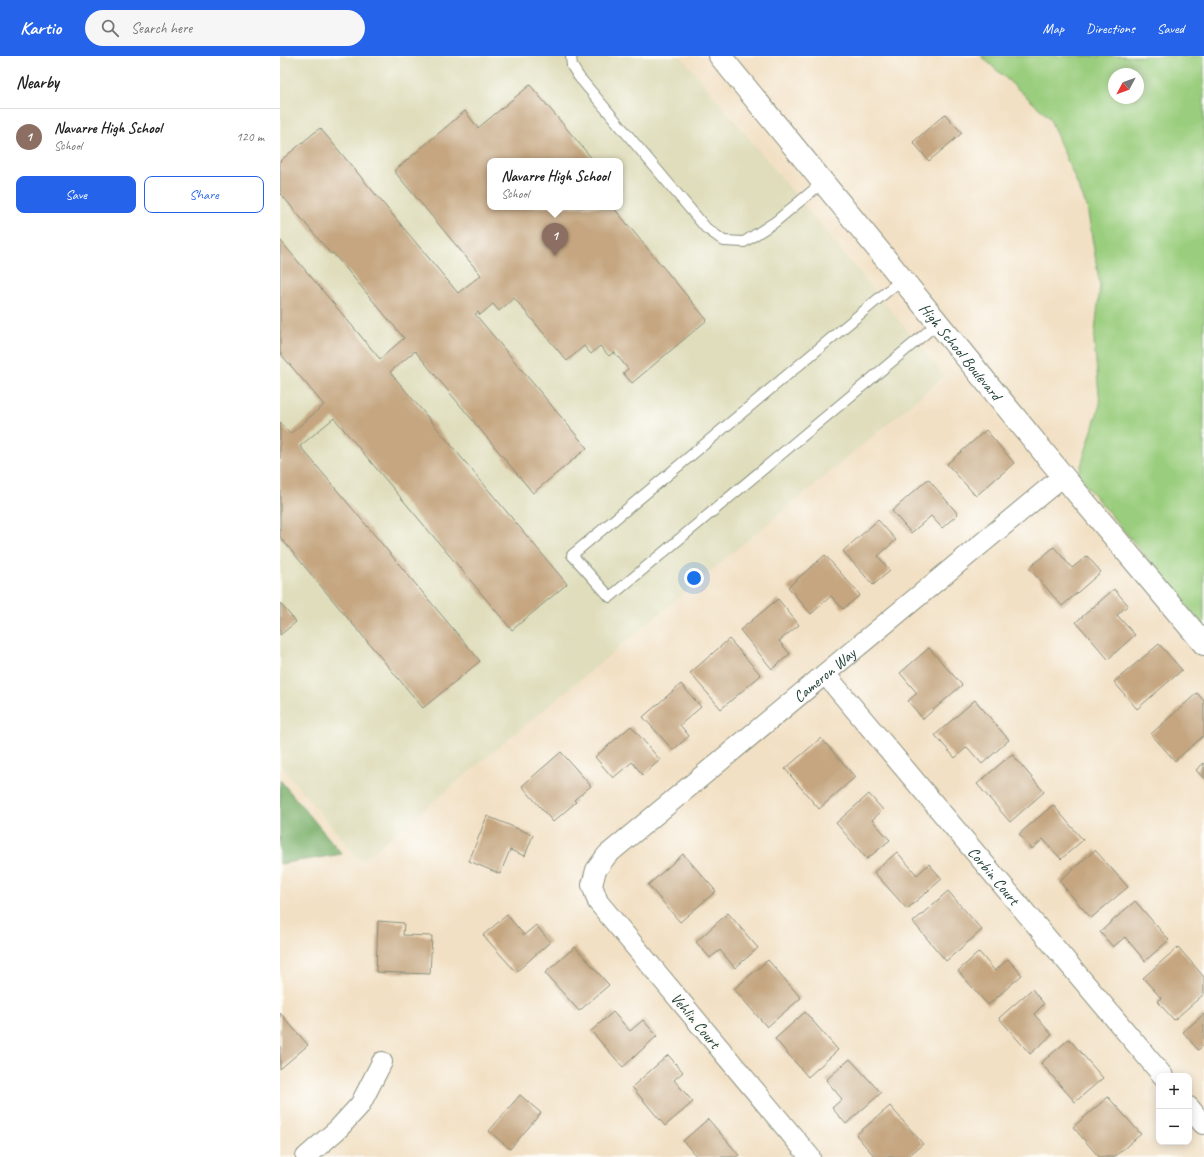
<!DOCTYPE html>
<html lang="en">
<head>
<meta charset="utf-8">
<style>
  body { margin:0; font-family:Caveat,sans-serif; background:#f6f6f6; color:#222 }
  .controls { position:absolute; right:12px; bottom:12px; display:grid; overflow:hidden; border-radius:8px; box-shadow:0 2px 10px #0003 }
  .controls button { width:36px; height:36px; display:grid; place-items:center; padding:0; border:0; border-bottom:1px solid #e0e0e0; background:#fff; color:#222; font:20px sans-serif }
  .compass { position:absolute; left:828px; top:12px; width:36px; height:36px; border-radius:50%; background:#fff; box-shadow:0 2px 10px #0003; rotate:229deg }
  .you { position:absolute; left:414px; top:522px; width:14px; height:14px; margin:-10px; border:3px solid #fff; border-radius:50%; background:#1a73e8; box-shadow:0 0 0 6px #1a73e833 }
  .badge { display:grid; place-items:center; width:26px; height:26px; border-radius:50%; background:#2563eb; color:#fff; font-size:13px; font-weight:700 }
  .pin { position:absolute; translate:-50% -33px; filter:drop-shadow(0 1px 2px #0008) }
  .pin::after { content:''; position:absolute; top:21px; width:14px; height:12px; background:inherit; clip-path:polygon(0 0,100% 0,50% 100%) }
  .popup { position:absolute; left:207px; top:102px; width:136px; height:52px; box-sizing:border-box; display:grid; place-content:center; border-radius:8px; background:#fff; filter:drop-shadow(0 1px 3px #0005); font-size:13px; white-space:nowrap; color:#767676 }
  .popup b { font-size:15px; color:#222 }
  .popup::after { content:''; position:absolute; left:50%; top:100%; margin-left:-8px; border:8px solid transparent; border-top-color:#fff }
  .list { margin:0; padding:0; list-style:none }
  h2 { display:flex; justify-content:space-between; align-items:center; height:52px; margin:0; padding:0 16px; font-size:17px }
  h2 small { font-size:13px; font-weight:400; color:#767676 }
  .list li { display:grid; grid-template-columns:26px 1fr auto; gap:12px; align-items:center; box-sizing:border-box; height:56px; padding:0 16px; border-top:1px solid #e0e0e0 }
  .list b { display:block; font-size:15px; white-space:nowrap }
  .list p { margin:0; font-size:13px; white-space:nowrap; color:#767676 }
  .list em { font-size:13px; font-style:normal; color:#767676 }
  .actions { display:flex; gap:8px; padding:12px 16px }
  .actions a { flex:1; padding:9px 0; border:1px solid #2563eb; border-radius:8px; text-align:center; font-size:14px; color:#2563eb }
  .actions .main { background:#2563eb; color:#fff }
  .icon { flex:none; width:22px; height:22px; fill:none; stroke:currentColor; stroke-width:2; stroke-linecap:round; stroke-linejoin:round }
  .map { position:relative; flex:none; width:924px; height:1101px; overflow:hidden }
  header { display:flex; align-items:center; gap:24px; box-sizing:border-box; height:56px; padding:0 20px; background:#2563eb; color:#fff }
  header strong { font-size:19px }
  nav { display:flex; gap:22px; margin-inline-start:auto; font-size:14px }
  .search { width:280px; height:36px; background:#f6f6f6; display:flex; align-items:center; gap:10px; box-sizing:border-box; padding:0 14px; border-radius:22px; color:#767676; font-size:15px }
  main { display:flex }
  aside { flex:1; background:#fff }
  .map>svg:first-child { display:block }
  .built { fill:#dfddbb; fill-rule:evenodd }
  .green { fill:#9acd7d; stroke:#5c8558; fill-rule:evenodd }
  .forest { fill:#7bb06c; stroke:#4d7650 }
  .building { fill:#c5a680 }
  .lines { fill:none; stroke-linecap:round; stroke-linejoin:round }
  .lane-casing { stroke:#888e7c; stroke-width:12 }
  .street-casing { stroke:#888e7c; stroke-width:22 }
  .secondary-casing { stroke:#888e7c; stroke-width:24 }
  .lane { stroke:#fff; stroke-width:10 }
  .street { stroke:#fff; stroke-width:20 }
  .secondary { stroke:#fff; stroke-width:22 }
  .labels { text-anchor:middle; stroke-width:4; stroke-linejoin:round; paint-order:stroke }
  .street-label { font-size:16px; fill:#1f3d34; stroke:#fdfcf7 }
</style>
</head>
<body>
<header>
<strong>Kartio</strong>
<div class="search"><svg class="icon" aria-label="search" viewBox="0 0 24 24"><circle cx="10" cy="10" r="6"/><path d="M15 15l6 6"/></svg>Search here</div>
<nav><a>Map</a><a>Directions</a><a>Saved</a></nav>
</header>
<main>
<aside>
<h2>Nearby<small></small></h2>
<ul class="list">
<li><span class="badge" style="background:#8d6e63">1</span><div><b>Navarre High School</b><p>School</p></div><em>120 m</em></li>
</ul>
<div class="actions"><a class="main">Save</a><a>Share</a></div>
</aside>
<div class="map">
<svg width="924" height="1101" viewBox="0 0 924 1101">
  <rect width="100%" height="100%" fill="#fdfcf7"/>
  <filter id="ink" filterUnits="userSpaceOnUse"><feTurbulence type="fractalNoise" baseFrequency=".025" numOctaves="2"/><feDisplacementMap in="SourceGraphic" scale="8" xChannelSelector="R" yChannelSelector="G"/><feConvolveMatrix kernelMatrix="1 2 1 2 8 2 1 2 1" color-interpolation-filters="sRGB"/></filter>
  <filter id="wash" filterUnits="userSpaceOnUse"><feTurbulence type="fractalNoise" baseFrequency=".012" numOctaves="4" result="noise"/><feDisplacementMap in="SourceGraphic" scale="16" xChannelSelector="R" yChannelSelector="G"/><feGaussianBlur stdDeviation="0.9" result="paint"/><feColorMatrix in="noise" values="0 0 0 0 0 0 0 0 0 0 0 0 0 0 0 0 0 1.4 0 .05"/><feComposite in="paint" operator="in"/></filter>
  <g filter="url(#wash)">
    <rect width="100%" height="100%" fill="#f2e0c4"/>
    <path class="built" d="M0,0H401L665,320L81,806L0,709ZM210,105H340V151H210Z"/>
    <path class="green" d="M701,0H924V570L798,420L820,348L814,285L820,230L807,151L769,61ZM834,18H858V42H834Z"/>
    <path class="forest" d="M0,724L62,798L0,808Z"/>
    <g id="blocks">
      <path class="building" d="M250,29L314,105H210V151H333L427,264L352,327L343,317L348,313L334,296L329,300L320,290L311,298L304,290L287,305L234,242L219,255L213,248L200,259L198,256L195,258L307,392L253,437L135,295L110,316L287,528L232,574L54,362L20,390L200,605L143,652L0,481V366L10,378L44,349L0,297V184L100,303L124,282L53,197L51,198L0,137V105L40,72L178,237L201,219L114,115L185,55L198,72Z
        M665,58L682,77L649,105L633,86Z
        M706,374L734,407L696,440L667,408Z
        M648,423L678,458L662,472L651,460L631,477L612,455Z
        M598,464L616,484L598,500L610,515L593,529L563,495Z
        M774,491L792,512L807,500L821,516L782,550L749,512Z
        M545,499L580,539L563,553L551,540L531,558L508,531Z
        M834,533L848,549L837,559L855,579L828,603L796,566Z
        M498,543L519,569L499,585L510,598L492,613L460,574Z
        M0,547L16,566L0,579Z
        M449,583L481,619L441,653L410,617Z
        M879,588L902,614L857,653L834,626Z
        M649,592L682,629L643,663L628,645L637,637L620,617Z
        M401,628L421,651L400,669L409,680L393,694L363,661Z
        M917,637L924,645V679L895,705L871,678Z
        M695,644L729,684L702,708L687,691L675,702L655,679Z
        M351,670L380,704L363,719L352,706L333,722L315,701Z
        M541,682L575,721L539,753L505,713Z
        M281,696L311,730L294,744L296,746L273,766L242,730Z
        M732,698L764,736L730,766L697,728Z
        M924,707V723L916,714Z
        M589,738L603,754L592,764L610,784L587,803L556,767Z
        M773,749L803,784L781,803L763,783L752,793L739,778Z
        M207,760L253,779L245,800L230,794L220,818L189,805Z
        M815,794L848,831L811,862L779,825Z
        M617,796L637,819L649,808L662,823L627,853L594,816Z
        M403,798L436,835L400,866L368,829Z
        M668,835L702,874L666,905L633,866Z
        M855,845L889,884L865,905L845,881L833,891L820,876Z
        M448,857L478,892L455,912L440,894L430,902L416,886Z
        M227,859L244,879L256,869L270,886L236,916L203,879Z
        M98,865L124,867L123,879L152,880L150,918L96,916Z
        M295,891L329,929L299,955L265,917Z
        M898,891L924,921V938L894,964L877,945L881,942L863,922Z
        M699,896L715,915L728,903L742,919L708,949L678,915Z
        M488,904L521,942L487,971L454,933Z
        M752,933L764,948L754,958L772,979L750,998L719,962Z
        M333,956L350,975L363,964L377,980L343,1011L311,975Z
        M525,956L558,994L528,1021L495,983Z
        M0,957L28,989L0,1013Z
        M924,958V989L918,994L903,976Z
        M789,983L823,1022L795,1046L761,1007Z
        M388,999L403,1016L394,1024L413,1046L385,1070L352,1031Z
        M570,1003L601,1037L566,1068L552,1052L562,1043L546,1024Z
        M240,1039L261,1057L230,1093L209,1075Z
        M828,1041L861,1078L834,1101H819L793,1071Z
        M610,1050L643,1088L627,1101H595L576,1079Z
        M428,1063L459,1099L456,1101H417L403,1085Z"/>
    </g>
  </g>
  <g filter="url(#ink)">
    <use href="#blocks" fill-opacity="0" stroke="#888e7c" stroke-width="1"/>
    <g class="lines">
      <g class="lane-casing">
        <path id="lane" d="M291,0L292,10L299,21L426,172L444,185L464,186L495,166L543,126
          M622,223L292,499L330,541L658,267"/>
      </g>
      <g class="street-casing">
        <g id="street">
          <path id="s1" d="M545,618L883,1020"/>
          <path d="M909,1051L923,1068"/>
          <path d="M26,1101L58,1073L80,1049L102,1006"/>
          <path id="s2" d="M530,1101L318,846L312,829L316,814L327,799L783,420"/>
        </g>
      </g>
      <g class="secondary-casing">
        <g id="secondary">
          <path id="s3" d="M440,0L783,420L924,588"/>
        </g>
      </g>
      <use href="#lane" class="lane"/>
      <use href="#street" class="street"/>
      <use href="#secondary" class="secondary"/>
    </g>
  </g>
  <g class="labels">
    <g class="street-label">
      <text dy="6" stroke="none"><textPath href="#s3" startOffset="381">High School Boulevard</textPath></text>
      <text dy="6" stroke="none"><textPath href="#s2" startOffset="666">Cameron Way</textPath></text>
      <text dy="6" stroke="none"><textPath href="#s1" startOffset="263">Corbin Court</textPath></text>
      <text transform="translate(416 964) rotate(50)" y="6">Vehlin Court</text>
    </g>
  </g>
</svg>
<div class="controls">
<button>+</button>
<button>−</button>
</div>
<svg class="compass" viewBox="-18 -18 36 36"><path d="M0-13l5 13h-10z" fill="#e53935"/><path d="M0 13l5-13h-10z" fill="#767676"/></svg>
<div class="you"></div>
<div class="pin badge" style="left:275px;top:200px;background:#8d6e63">1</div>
<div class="popup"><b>Navarre High School</b>School</div>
</div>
</main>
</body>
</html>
